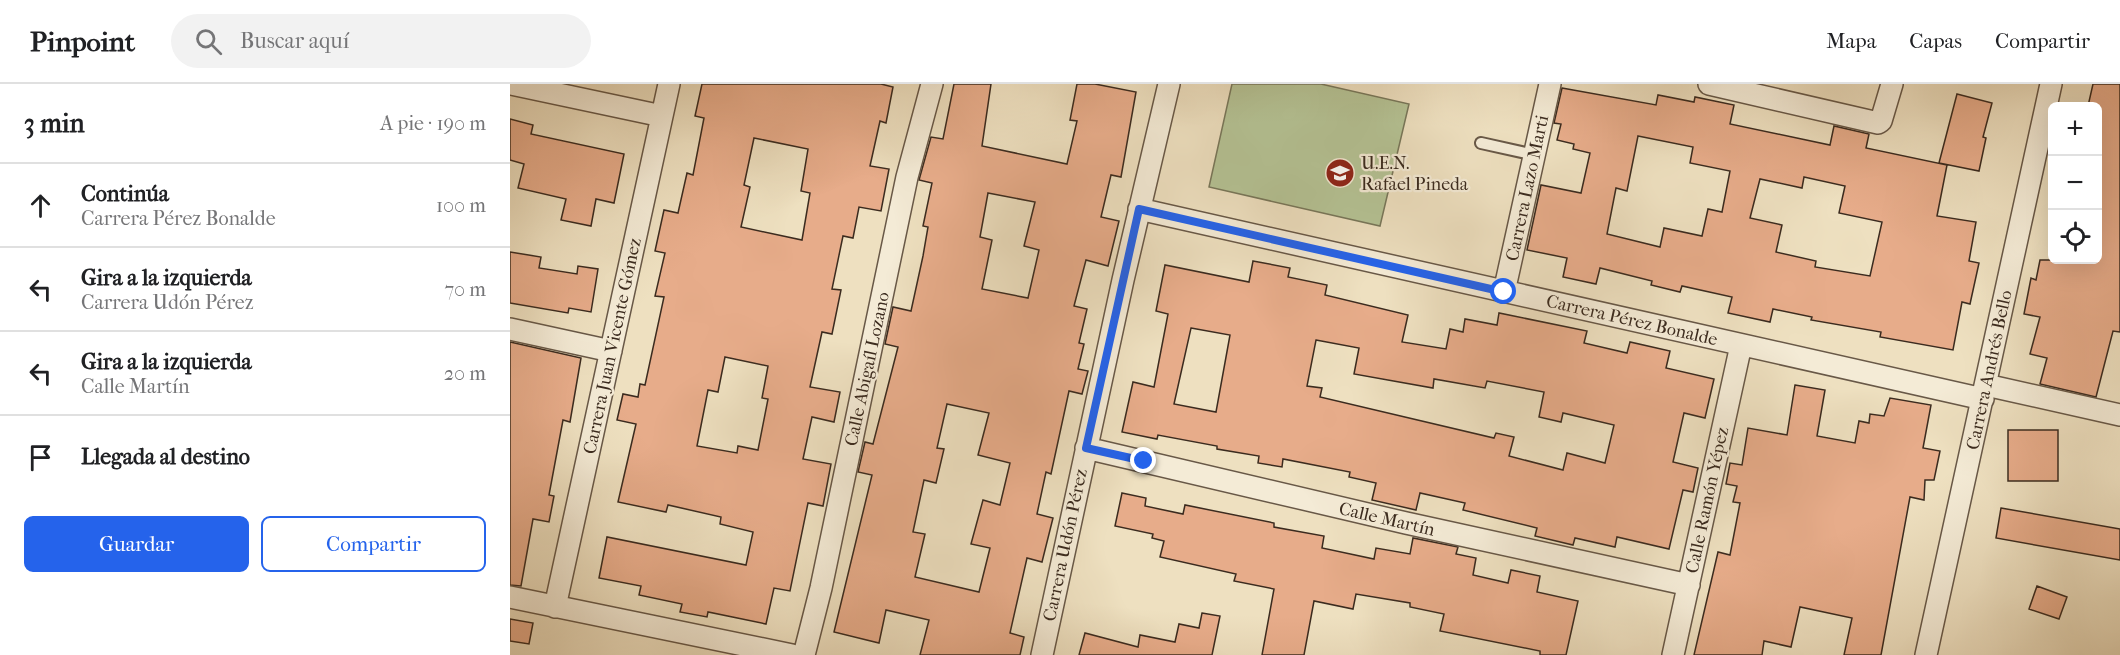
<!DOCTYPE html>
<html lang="es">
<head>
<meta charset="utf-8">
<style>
  body { margin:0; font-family:"IM FELL French Canon",serif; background:#f2f2f2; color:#202124 }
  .controls { position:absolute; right:18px; top:18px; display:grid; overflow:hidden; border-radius:9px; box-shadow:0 6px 24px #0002 }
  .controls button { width:54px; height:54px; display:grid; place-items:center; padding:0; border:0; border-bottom:2px solid #e0e0e0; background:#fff; color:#202124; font:30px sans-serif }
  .stop { position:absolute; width:18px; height:18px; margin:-14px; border:4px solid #2563eb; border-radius:50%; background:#fff }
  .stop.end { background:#2563eb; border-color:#fff; box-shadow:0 2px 6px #0008 }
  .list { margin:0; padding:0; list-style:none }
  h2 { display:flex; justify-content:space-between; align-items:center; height:78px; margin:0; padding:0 24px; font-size:26px }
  h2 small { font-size:20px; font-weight:400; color:#757577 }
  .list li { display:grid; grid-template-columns:39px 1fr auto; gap:18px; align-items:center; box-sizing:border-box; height:84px; padding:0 24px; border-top:2px solid #e0e0e0 }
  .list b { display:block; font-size:22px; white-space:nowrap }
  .list p { margin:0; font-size:20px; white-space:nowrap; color:#757577 }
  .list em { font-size:20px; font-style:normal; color:#757577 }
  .actions { display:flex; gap:12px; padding:18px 24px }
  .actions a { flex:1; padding:14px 0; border:2px solid #2563eb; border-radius:9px; text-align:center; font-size:21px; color:#2563eb }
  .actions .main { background:#2563eb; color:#fff }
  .icon { flex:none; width:33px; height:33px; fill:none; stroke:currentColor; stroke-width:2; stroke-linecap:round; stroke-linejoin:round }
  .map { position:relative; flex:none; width:1610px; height:571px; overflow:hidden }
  header { display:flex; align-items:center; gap:36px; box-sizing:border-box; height:84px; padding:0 30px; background:#fff; border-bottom:2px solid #e0e0e0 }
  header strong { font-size:28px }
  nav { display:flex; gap:33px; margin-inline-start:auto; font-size:21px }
  .search { width:420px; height:54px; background:#f2f2f2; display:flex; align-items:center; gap:15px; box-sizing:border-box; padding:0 21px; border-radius:33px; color:#757577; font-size:22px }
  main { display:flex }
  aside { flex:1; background:#fff }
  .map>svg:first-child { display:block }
  .green { fill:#b5c395; stroke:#78775a; stroke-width:1.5 }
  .building { fill:#e7ac8a; stroke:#3b2b1f; stroke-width:1.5; fill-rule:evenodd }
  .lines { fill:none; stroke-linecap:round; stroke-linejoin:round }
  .lane-casing { stroke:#685847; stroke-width:14 }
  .street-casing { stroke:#685847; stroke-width:24 }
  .lane { stroke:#f4ebd6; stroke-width:10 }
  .street { stroke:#f4ebd6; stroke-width:21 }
  .route { stroke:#2563eb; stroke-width:8 }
  .labels { text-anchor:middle; stroke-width:4.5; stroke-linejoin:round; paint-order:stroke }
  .poi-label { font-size:18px; fill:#3b2b1f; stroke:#f4ebd6; text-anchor:start }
  .street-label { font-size:18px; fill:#3b2b1f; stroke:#f4ebd6 }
</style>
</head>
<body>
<header>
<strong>Pinpoint</strong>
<div class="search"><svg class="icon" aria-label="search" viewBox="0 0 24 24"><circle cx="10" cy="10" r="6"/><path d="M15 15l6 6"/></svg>Buscar aquí</div>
<nav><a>Mapa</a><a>Capas</a><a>Compartir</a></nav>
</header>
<main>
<aside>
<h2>3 min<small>A pie · 190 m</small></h2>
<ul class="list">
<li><svg class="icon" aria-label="ahead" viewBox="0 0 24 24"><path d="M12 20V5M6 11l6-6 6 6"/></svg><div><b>Continúa</b><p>Carrera Pérez Bonalde</p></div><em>100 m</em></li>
<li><svg class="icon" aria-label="left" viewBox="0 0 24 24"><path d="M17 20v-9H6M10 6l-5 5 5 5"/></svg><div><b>Gira a la izquierda</b><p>Carrera Udón Pérez</p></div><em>70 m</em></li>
<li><svg class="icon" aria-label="left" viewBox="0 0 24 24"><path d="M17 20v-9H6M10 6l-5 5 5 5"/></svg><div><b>Gira a la izquierda</b><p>Calle Martín</p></div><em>20 m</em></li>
<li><svg class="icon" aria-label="arrive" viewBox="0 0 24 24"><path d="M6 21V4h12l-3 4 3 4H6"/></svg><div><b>Llegada al destino</b></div></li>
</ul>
<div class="actions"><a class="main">Guardar</a><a>Compartir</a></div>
</aside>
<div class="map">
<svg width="1610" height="571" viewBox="0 0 1610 571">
  <rect width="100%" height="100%" fill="#eee0c0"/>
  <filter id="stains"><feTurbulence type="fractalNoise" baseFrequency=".00333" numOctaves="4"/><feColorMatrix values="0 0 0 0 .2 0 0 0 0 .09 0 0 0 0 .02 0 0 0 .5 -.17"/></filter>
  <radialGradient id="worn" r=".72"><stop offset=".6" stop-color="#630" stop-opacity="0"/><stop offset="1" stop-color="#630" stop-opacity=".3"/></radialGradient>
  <path class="green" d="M722,0H811L899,20L870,142L699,103Z"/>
  <path class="building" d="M192,0H371L383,3L376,39L370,37L360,82L379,85L371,127L349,123L343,154L333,152L322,205L331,206L322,250L312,248L300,303L330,308L324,338L302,333L293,375L321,380L313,422L298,419L280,507L264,504L256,540L198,528L197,533L170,528L172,520L129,511L131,502L89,494L97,453L236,481L243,448L210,440L211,433L158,421L156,428L108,418L126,340L107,336L113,310L128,313L130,300L135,301L154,213L145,212L155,169L145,167L154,126L168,129L177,89L183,91L194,34L185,32ZM244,54L298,65L291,107L300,109L292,156L231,143L240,103L234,101ZM215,273L258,282L252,314L258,315L248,366L228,362L227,369L187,362L198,306L208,308Z
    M444,0H481L472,62L557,80L567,37L560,36L567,0H585L626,8L611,93L601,91L591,133L609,137L598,182L576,176L564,222L577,225L569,259L574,260L568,285L578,287L572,310L559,307L541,390L536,388L527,430L543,434L532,478L517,474L500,549L514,553L510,571H410L419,536L376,526L369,559L324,548L362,391L348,388L355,358L363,360L388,263L375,260L383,223L401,227L413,172L418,143L413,142L422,99L409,96L421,53L433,55ZM478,109L525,118L514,162L529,166L518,214L472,205L482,156L470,153ZM437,320L479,329L468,371L500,379L490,421L473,416L461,460L480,464L469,508L405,493L415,450L403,448L414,396L426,399L434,365L427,364Z
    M1583,0H1610V248L1603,247L1586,313L1530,300L1537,274L1520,270L1530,233L1514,230L1521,194L1526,196L1530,176H1587V22H1578Z
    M1052,4L1146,21L1148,11L1184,18L1185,13L1224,21L1220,40L1320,61L1324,42L1359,50L1356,64L1437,81L1427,132L1466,138L1459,177L1469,179L1460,220L1452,218L1443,266L1370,253L1371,248L1301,236L1302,233L1263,225L1260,238L1218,229L1222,213L1172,202L1170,208L1141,201L1142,197L1090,184L1086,200L1053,193L1057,174L1017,166L1031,101L1071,109L1080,69L1063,65L1064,60L1047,56L1051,40L1044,39ZM1128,52L1183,63L1180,79L1220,87L1212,128L1198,125L1192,152L1154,144L1150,163L1097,150L1106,104L1117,107ZM1294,93L1335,102L1329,129L1372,138L1360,192L1305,183L1306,177L1266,168L1272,141L1240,134L1250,95L1292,104Z
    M1447,10L1482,19L1473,53L1476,54L1469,87L1429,79Z
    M0,35L23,41L21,50L114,70L104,119L86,115L81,142L51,136L56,115L8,104L14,80L0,76Z
    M0,168L31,173L29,184L67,190L68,182L88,185L81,228L59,224L58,229L0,219Z
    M743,177L780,184L778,193L817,201L815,211L898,231L892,258L936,265L940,245L953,248L955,235L987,241L989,229L1077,247L1074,259L1117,269L1120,258L1160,267L1156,284L1204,295L1195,334L1174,329L1163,378L1188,384L1183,408L1173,406L1159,465L1107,453L1105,463L1065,454L1063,461L1025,452L1027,444L953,426L955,419L910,409L906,426L862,416L866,399L839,393L840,388L773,375L772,383L748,379L749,372L707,365V362L648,351L647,355L612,348L623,298L644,303L658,230L646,227L655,181L739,198ZM681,244L720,251L706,328L664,320ZM806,256L849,264L844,290L923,304L924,295L975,304L977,297L1034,308L1029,333L1051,338L1053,329L1104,341L1095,379L1057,369L1053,386L999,372L1004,353L986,349L984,354L810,313L812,304L797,302Z
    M0,258L71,274L60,338L53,336L39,411L44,412L39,438L23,435L11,502L0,501Z
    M1285,301L1315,306L1307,352L1345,359L1349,337L1359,339L1360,330L1374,332L1380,314L1421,321L1413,364L1430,367L1424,396H1415L1414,416L1400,413L1371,571H1334L1342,534L1290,523L1281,563L1254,557L1252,571H1184L1208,468L1220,471L1230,419L1223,418L1227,402L1216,400L1220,379L1232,381L1238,344L1277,351Z
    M1498,346H1548V397H1498Z
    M612,409L636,414L635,422L673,430L675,421L764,439V443L814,452L812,464L864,475L866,464L900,470L903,454L948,463L946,470L966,474L963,491L998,499L1001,486L1030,492L1027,508L1068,517L1056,571H1030V567L930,547L934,530L900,523V519L846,510L843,525L804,517L794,571H752L764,505L724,497L726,490L650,473L654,457L642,454L643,450L605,442Z
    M1491,424L1610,445V476L1486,454Z
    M1527,502L1557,513L1549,535L1519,525Z
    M692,529L710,532L702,571H569L575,549L628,563L630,551L665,558L669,540L689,544Z
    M0,535L23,539L19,560L0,557Z"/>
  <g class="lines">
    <g class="lane-casing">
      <path id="lane" d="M971,59L1025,71"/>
    </g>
    <g class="street-casing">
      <path id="street" d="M1,0L152,32
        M1199,0L1368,39L1371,37L1382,0
        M629,125L1473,315
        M994,208L1040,0
        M0,245L101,267
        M1476,301L1610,331
        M576,364L896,439L1179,501
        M0,513L282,571
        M45,523L159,0
        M294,571L311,504L397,93L422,0
        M532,571L613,196L659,0
        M1163,571L1231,261
        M1416,571L1541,0"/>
    </g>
    <use href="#lane" class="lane"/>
    <use href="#street" class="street"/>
  </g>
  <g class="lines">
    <path class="route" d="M634,377L576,364L629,125L994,208"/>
  </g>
  <defs>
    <g id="school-disc" transform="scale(1.5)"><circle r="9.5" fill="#8f2418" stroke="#f4ebd6"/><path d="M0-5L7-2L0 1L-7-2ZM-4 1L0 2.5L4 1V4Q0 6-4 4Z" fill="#fff"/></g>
  </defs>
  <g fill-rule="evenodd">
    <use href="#school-disc" x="830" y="89"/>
  </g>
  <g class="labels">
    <g class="poi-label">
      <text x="851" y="85">U.E.N.<tspan x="851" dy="21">Rafael Pineda</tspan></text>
    </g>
    <g class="street-label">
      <text transform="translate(1017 104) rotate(-78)" y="6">Carrera Lazo Marti</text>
      <text transform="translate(1122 236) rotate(13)" y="6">Carrera Pérez Bonalde</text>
      <text transform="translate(102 262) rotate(-78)" y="6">Carrera Juan Vicente Gómez</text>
      <text transform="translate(357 285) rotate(-78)" y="6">Calle Abigaíl Lozano</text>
      <text transform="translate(1479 286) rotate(-78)" y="6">Carrera Andrés Bello</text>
      <text transform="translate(1197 416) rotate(-78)" y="6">Calle Ramón Yépez</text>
      <text transform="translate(877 435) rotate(13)" y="6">Calle Martín</text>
      <text transform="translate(555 461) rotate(-78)" y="6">Carrera Udón Pérez</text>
    </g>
  </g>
  <rect width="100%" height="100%" filter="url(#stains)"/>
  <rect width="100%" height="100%" fill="url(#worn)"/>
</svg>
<div class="controls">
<button>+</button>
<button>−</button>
<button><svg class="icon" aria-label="locate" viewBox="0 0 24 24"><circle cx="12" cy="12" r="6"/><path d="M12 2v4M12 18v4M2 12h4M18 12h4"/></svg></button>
</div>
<div class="stop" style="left:994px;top:208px"></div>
<div class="stop end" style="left:634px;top:377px"></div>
</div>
</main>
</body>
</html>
